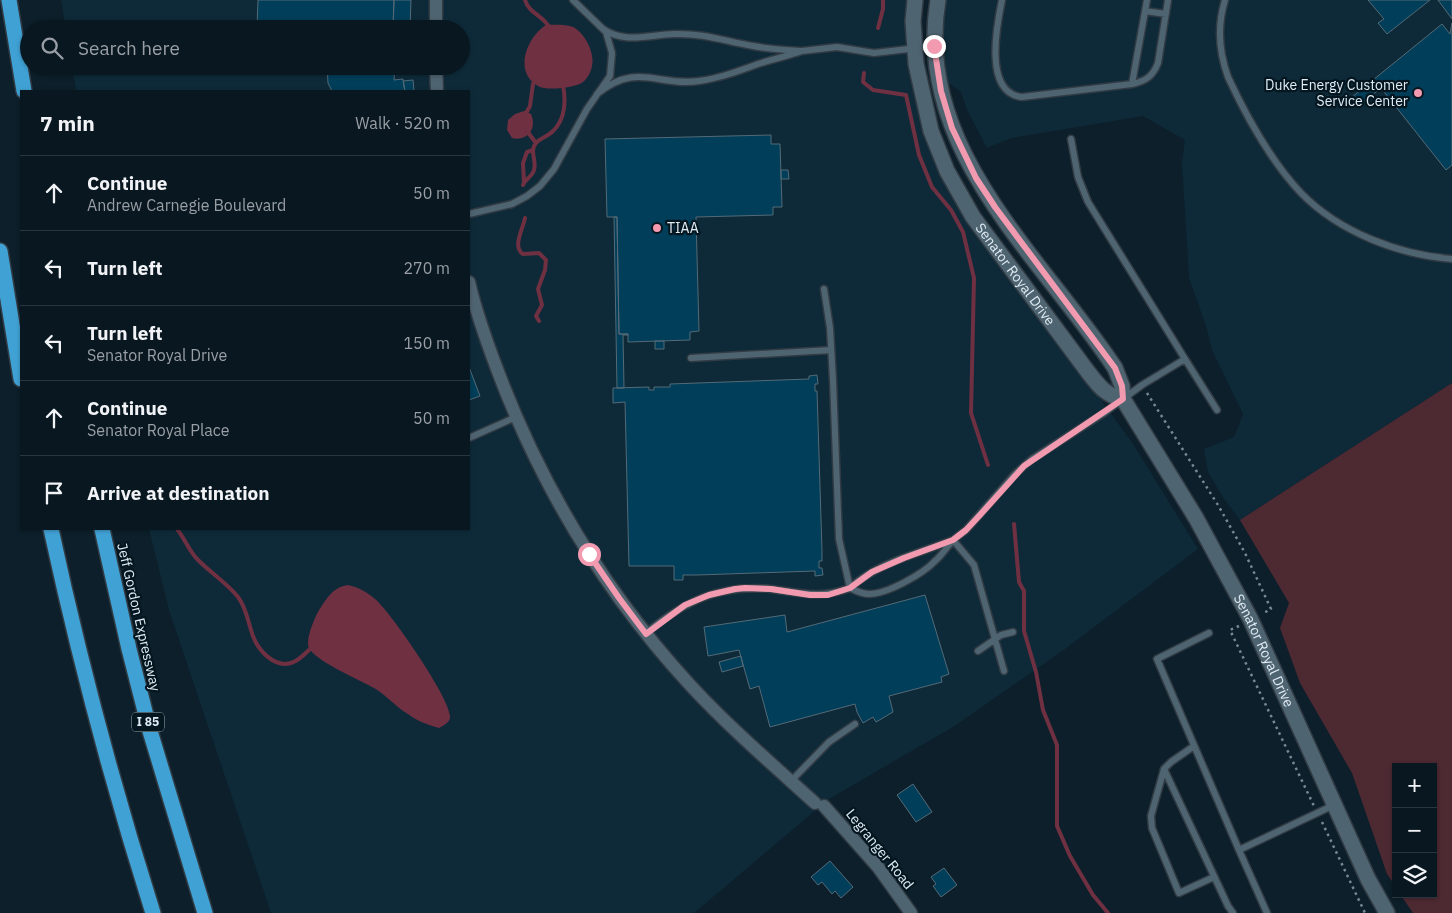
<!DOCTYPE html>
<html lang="en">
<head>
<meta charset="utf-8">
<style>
  body { margin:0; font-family:"IBM Plex Sans",sans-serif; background:#17242d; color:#f1f3f6 }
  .controls { position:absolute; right:15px; bottom:15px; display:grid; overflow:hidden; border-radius:0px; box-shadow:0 1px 4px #0004 }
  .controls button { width:45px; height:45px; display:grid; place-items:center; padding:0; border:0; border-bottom:1px solid #29363e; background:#091720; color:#f1f3f6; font:25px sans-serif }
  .stop { position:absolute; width:15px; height:15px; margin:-11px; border:4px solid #f29aaf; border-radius:50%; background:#fff }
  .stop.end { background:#f29aaf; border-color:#fff; box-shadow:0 1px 5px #0008 }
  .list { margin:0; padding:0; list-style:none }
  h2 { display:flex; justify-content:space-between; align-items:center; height:65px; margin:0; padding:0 20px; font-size:21px }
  h2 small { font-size:16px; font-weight:400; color:#999fa5 }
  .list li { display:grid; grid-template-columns:32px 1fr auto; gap:15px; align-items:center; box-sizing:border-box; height:75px; padding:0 20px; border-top:1px solid #29363e }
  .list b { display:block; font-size:19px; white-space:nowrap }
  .list p { margin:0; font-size:16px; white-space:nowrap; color:#999fa5 }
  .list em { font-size:16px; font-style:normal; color:#999fa5 }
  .icon { flex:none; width:28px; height:28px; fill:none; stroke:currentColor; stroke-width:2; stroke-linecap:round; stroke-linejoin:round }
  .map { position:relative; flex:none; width:1452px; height:913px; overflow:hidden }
  .search { position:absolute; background:#091720; box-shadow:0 1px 4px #0004; left:20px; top:20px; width:450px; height:55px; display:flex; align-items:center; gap:12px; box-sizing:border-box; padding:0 18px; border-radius:28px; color:#999fa5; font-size:19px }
  .panel { position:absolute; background:#091720; box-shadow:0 1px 4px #0004; left:20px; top:90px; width:450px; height:440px; border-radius:0px }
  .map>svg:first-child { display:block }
  .built { fill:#0e2a39 }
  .green { fill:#4d2932 }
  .water { fill:#6f3042 }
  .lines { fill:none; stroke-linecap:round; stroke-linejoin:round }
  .stream { stroke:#6f3042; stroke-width:4 }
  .building { fill:#013e59; stroke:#556a77 }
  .service-casing { stroke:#313b44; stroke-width:9 }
  .minor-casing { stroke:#313b44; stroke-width:15 }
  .tertiary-casing { stroke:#313b44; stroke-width:18 }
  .motorway-casing { stroke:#313b44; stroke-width:18 }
  .path { stroke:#798892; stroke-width:2.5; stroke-dasharray:2.5 4; stroke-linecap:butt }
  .service { stroke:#4f6471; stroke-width:6 }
  .minor { stroke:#4f6471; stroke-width:12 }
  .tertiary { stroke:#4f6471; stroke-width:15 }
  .motorway { stroke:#40a1d4; stroke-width:15 }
  .route { stroke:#f29aaf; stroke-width:6 }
  .poi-dot { fill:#f29aaf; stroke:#041620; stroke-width:2 }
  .labels { text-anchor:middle; stroke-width:4.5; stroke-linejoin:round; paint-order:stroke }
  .shield { fill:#041620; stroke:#9eacb4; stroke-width:1 }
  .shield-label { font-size:12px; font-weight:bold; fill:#e0ecf4 }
  .poi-label { font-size:14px; fill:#e0ecf4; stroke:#041620; text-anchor:end }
  .street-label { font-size:14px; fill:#e0ecf4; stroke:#041620 }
</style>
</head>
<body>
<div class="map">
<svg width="1452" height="913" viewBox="0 0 1452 913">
  <rect width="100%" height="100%" fill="#0c1f2a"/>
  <path class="built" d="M61,0H907L905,28L906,48L915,96L927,140L1035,309L1133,444L1198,549L1061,652L953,727L829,799L694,913H271L169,610L149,529H469V91H76L72,66H461V29H66Z
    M943,0H1452V383L1240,520L1224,499L1208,472L1204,449L1234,437L1243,414L1212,350L1207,329L1189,278L1182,163L1185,140L1143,116L1011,138L987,148L967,110L961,92L947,82L943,50Z"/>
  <path class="green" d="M1452,383V913H1413L1400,894H1433V767H1396V887L1387,874L1352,773L1300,683L1280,628L1289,603L1240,520Z"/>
  <path class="water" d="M546,25C555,25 564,24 573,27C585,33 595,53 592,66C591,72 587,79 583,82C575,88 546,91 538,86C513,72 527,37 546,25Z
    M524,111L531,114C537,127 529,142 512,138L507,130L508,120L515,114Z
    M348,585C358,587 367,592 375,599C390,611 453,702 450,718C449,723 444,725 439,728C428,725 417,721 408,714C396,707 386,695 374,688C360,680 315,661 309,648C305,641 314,619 318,612C326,599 333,587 348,585Z"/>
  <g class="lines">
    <path class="stream" d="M525,0C529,14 545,16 550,29
      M878,28L883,9V0
      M864,73L863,82L873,90L906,95L919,155L932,187L951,210L963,232L974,278L971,413L988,465
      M525,115L530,106L533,84L536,79
      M527,131L536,143
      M524,183L523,163L527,152L533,150
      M523,185C525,179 532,177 534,170C537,161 529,151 536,143C540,138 547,137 552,132C565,120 566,101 563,85
      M525,218C523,229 512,247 523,254L539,253L546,260L545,270L538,289L542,305L536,316L539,321
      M1014,524L1019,582L1024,591V631L1036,672L1043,710L1057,745V826L1070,856L1093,895L1108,913
      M177,529C185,539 189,551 198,560C211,573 227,583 238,597C247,609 248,623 253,636C258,650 274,668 291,663C298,661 304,655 309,650"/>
  </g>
  <path class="building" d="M258,0H394L393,28L403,29H257Z
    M394,0H411L410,29L393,28Z
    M1368,0H1430L1387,34L1378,23L1384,19Z
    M1438,0H1452V19Z
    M1452,23V165L1446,170L1381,88L1358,106L1351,98L1371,82L1375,88L1378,86L1373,80L1442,24L1450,34Z
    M327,66H395L394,80L403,79L405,91H332L328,83Z
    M413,80L414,91H405L403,81Z
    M771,135V144H780L782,207H773V215L696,217L699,331L690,332V340L628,342V334H619L617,217H607L605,139Z
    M781,170H788L789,179H781Z
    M614,217H617L619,334H628V335H623L624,388H617Z
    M655,341H664V349H655Z
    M469,367L480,396L469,400Z
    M817,375L818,384H815V391H817L822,551V561H819V568H822L823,575L815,576V571L697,575H683V580H674V566H629L625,402L613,403V388L649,387V390H654V387H670V384L809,379V376Z
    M925,595L949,674L941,677L942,682L889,696L893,712L876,722L873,717L863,723L857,712L855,704L770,727L759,686L750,689L739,650L708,656L704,627L785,615L787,632Z
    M741,656L743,666L722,672L719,662Z
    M913,784L932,812L916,822L897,795Z
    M830,861L853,887L841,898L835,891L832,894L822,882L818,885L811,877Z
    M944,868L957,885L941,897L933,886L936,884L931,877Z"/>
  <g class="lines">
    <g class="service-casing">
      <path id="service" d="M1002,0C997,24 983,93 1022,97L1132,84C1146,81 1153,76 1158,63L1168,0
        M1225,0C1217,26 1219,52 1228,77C1247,118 1270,160 1301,193C1339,232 1399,255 1452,259
        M1145,11L1166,14
        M802,51L837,47L874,53L934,46
        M1132,84L1147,0
        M597,94C638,61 657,87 699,81C720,78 739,71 758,64C773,59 788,56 802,51C786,50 769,49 753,46C724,41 704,33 674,34C649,35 625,44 603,29
        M469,214L512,204L527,196L540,186L554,169L587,109L610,76L612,53L606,32L573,0
        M691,358L831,350
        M1185,359L1217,410
        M469,438L516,417
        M953,540C947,547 942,555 935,561C923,574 887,594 869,594C862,594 856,591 850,588C876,563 920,553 953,540Z
        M646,633C685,601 719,584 771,589C802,593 819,599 850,588L839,539L833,380L830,328L824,289
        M1209,633L1157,659L1239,850
        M978,651L1001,635L1013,632
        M1004,671L974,565L953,540L966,530L1015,474L1032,459L1104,413L1142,385L1185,359L1088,202L1078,177L1071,139
        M1194,746L1171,762L1164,769L1228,906L1233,913
        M1164,769L1151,816L1152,828L1179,893L1214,877
        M791,781L829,742L855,724
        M1267,913L1239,850L1334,805"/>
    </g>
    <g class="minor-casing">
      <path id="minor" d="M436,29V0
        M436,66L437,91
        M469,282C476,312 486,340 497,369C541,486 606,594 691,686C730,728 773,765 815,803
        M824,806L878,867L911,913"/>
    </g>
    <g class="tertiary-casing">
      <g id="tertiary">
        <path id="s1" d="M915,0L913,21L916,64L931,131L947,171L973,217L1088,372C1098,385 1106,396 1123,399"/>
        <path id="s2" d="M938,0C913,149 1041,256 1115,368L1122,386L1123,399L1196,518L1250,618L1368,879L1387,913"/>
      </g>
    </g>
    <g class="motorway-casing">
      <path id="motorway" d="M9,0L24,91
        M0,251L21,379
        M51,529C79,658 113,787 153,913
        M102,529L129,649L150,731L205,913"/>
    </g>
    <path class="path" d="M1147,393L1218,505L1245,553L1271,609L1262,614
      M1239,626L1230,630L1314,806
      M1322,822L1365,913"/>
    <use href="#service" class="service"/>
    <use href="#minor" class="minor"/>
    <use href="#tertiary" class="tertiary"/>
    <use href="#motorway" class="motorway"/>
  </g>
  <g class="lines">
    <path class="route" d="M589,554L619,598L646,634L685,605L709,595L735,589L745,588L771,589L810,595H828L850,588L872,572L904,558L953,540L966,530L980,515L1024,466L1123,399L1122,386L1115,368L995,207L976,178L952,128L941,91L934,46"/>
  </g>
  <g class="poi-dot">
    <circle cx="1418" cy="93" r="5"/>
    <circle cx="657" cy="228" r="5"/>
  </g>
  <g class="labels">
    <rect class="shield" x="132" y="712.5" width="32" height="19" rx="4"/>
    <g class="shield-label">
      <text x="148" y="726">I 85</text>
    </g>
    <g class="poi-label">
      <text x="1408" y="90">Duke Energy Customer<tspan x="1408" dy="16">Service Center</tspan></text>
      <text x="667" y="233" text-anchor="start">TIAA</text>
    </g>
    <g class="street-label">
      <text dy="5" stroke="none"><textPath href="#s1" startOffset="300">Senator Royal Drive</textPath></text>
      <text transform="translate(139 617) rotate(77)" y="5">Jeff Gordon Expressway</text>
      <text dy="5" stroke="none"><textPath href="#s2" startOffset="742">Senator Royal Drive</textPath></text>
      <text transform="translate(880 849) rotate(51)" y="5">Legranger Road</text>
    </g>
  </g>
</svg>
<div class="controls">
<button>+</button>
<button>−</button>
<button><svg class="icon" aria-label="layers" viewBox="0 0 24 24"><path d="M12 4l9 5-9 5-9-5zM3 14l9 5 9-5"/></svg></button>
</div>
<div class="stop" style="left:589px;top:554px"></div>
<div class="stop end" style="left:934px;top:46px"></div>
<div class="search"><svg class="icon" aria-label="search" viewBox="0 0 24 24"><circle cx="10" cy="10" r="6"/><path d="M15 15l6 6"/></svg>Search here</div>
<section class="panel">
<h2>7 min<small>Walk · 520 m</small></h2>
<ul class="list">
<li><svg class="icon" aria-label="ahead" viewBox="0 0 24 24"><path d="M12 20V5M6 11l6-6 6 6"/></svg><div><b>Continue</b><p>Andrew Carnegie Boulevard</p></div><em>50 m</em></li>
<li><svg class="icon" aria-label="left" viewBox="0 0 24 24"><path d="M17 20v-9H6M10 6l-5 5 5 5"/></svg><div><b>Turn left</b></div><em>270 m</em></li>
<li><svg class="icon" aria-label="left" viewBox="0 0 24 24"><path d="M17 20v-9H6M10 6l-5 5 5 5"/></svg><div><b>Turn left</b><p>Senator Royal Drive</p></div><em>150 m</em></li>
<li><svg class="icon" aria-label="ahead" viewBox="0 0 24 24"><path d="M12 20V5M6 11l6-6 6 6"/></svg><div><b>Continue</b><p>Senator Royal Place</p></div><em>50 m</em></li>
<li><svg class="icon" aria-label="arrive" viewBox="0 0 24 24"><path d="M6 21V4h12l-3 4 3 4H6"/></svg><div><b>Arrive at destination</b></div></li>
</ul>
</section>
</div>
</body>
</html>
